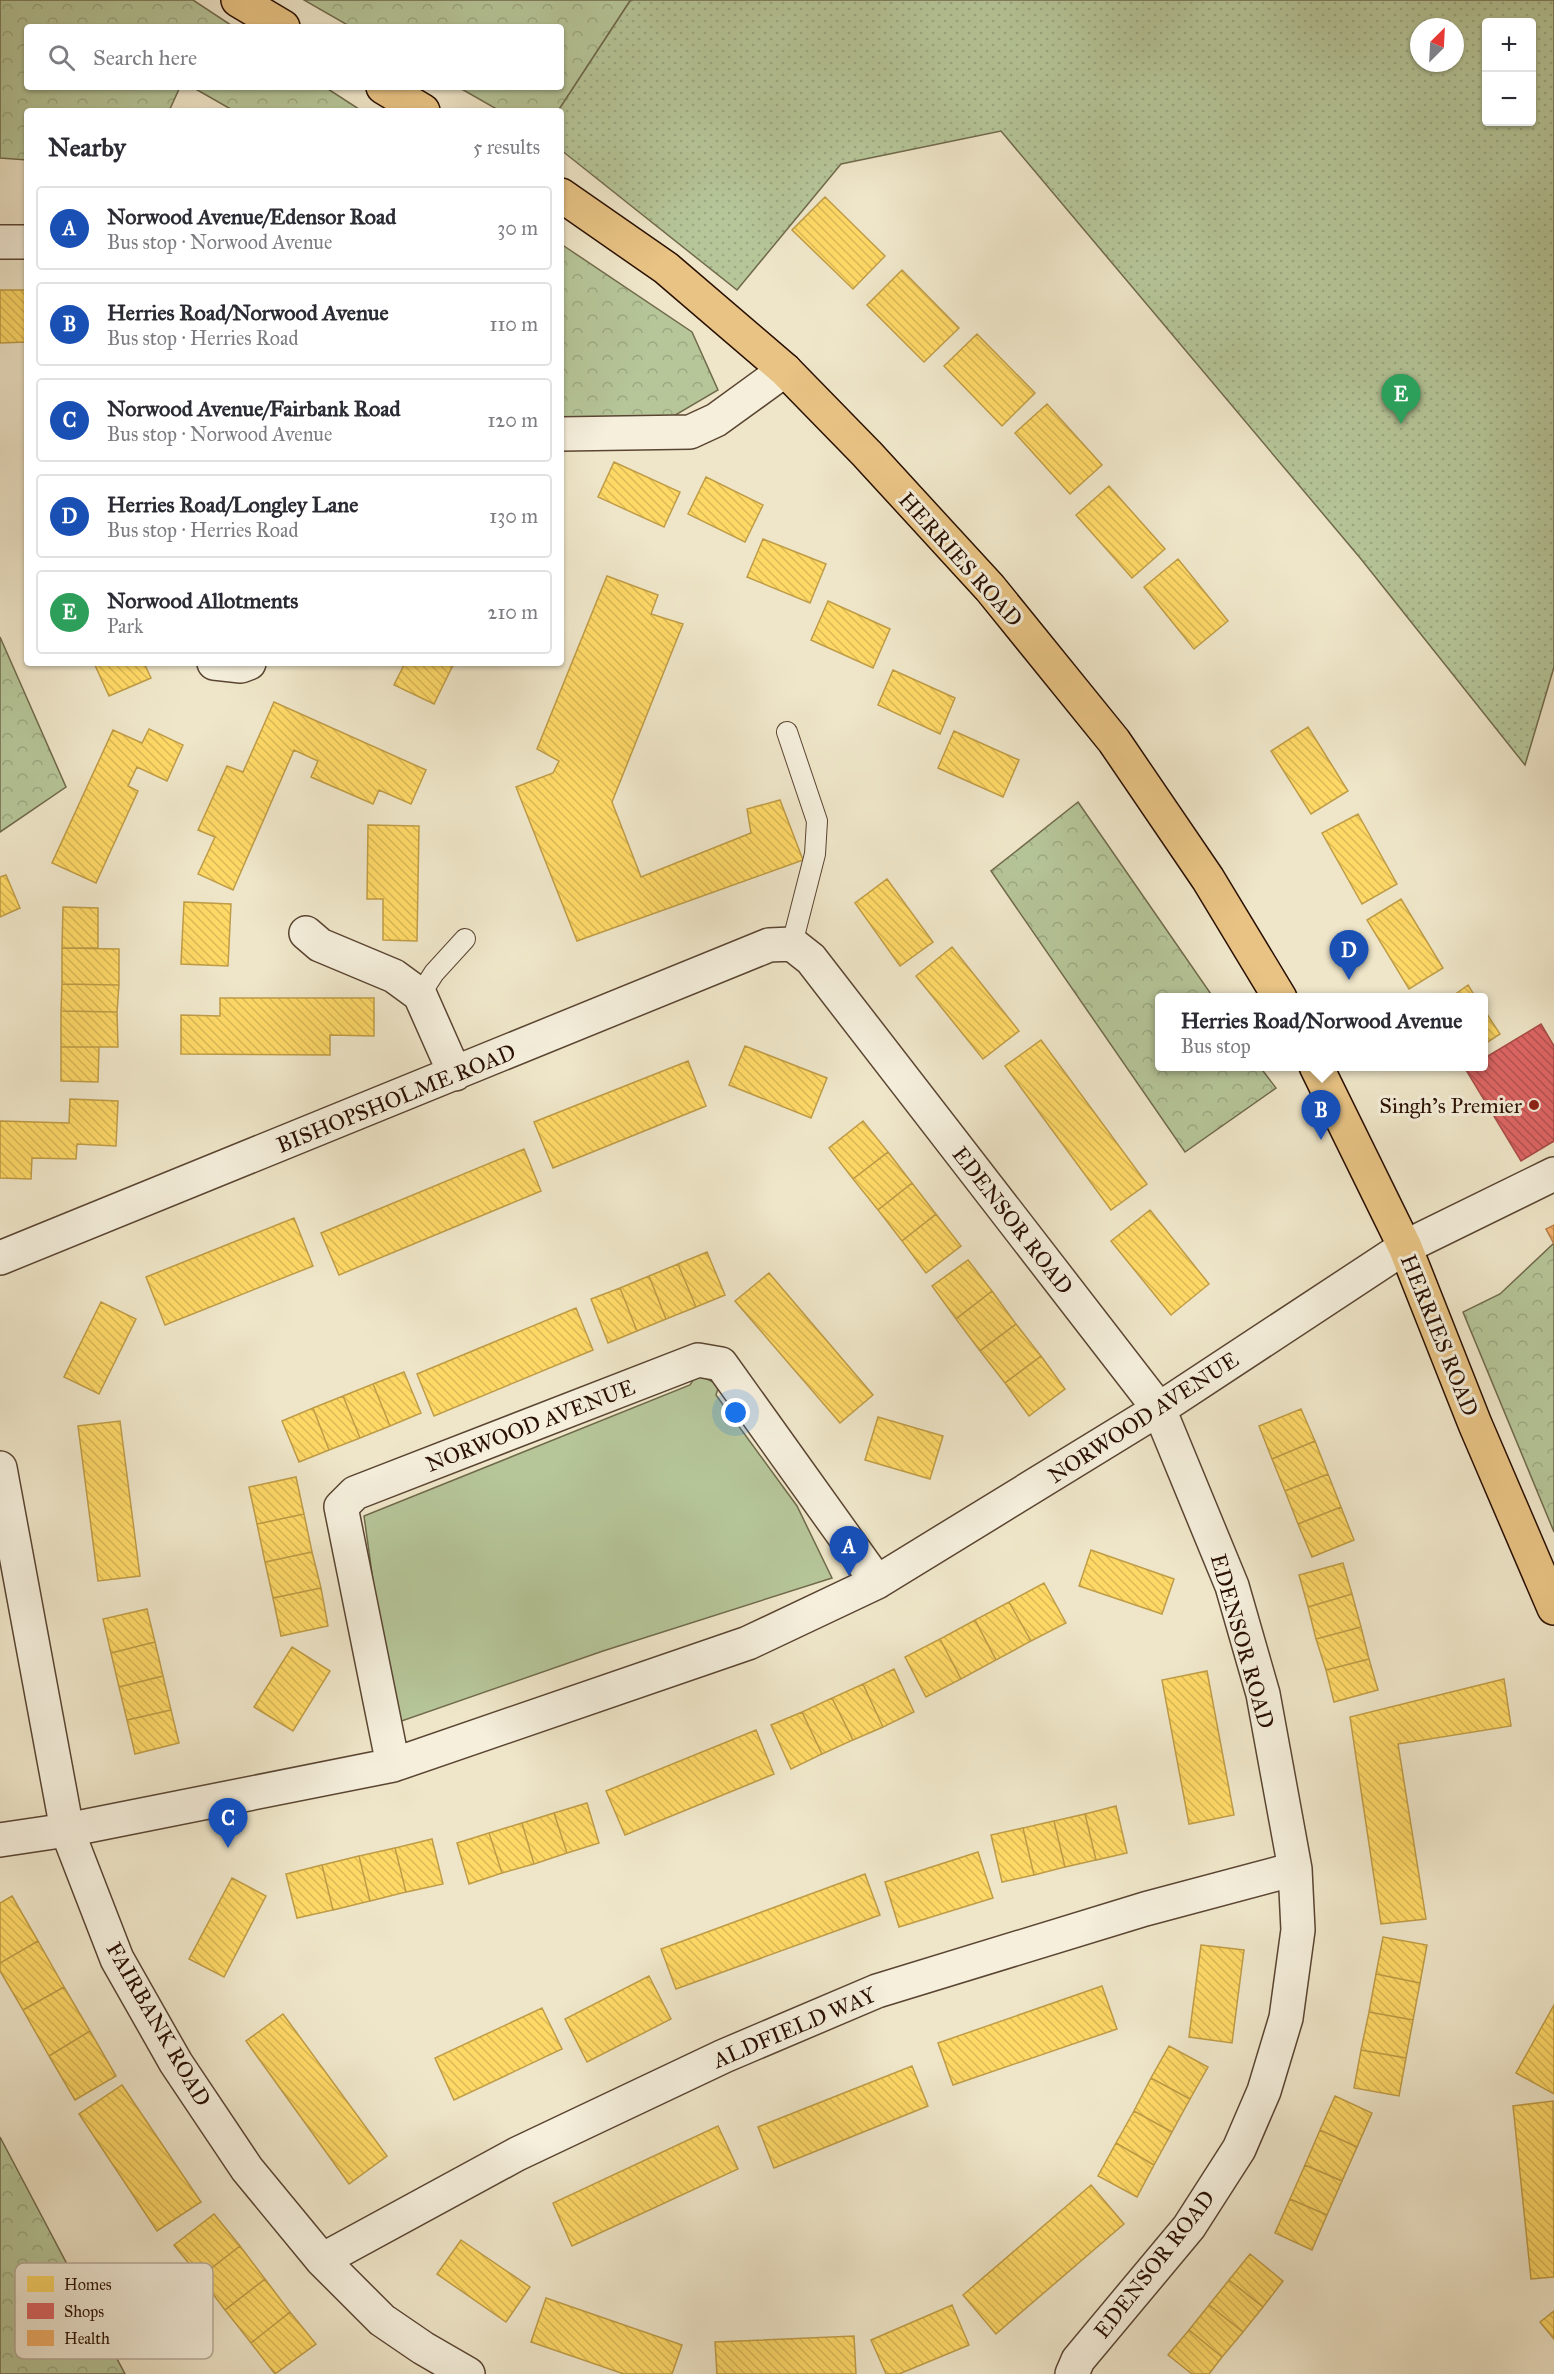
<!DOCTYPE html>
<html lang="en">
<head>
<meta charset="utf-8">
<style>
  body { margin:0; font-family:"IM FELL Great Primer",serif; background:#f7f7f7; color:#2b2b33 }
  .controls { position:absolute; right:18px; top:18px; display:grid; overflow:hidden; border-radius:6px; box-shadow:0 2px 4px #0004 }
  .controls button { width:54px; height:54px; display:grid; place-items:center; padding:0; border:0; border-bottom:2px solid #e1e1e2; background:#fff; color:#2b2b33; font:30px sans-serif }
  .compass { position:absolute; left:1410px; top:18px; width:54px; height:54px; border-radius:50%; background:#fff; box-shadow:0 2px 4px #0004; rotate:24deg }
  .you { position:absolute; left:736px; top:1413px; width:21px; height:21px; margin:-15px; border:4px solid #fff; border-radius:50%; background:#1a73e8; box-shadow:0 0 0 9px #1a73e833 }
  .badge { display:grid; place-items:center; width:39px; height:39px; border-radius:50%; background:#2563eb; color:#fff; font-size:20px; font-weight:700 }
  .pin { position:absolute; translate:-50% -50px; filter:drop-shadow(0 2px 3px #0008) }
  .pin::after { content:''; position:absolute; top:32px; width:21px; height:18px; background:inherit; clip-path:polygon(0 0,100% 0,50% 100%) }
  .popup { position:absolute; left:1155px; top:993px; width:333px; height:78px; box-sizing:border-box; display:grid; place-content:center; border-radius:6px; background:#fff; filter:drop-shadow(0 2px 4px #0005); font-size:20px; white-space:nowrap; color:#7c7c81 }
  .popup b { font-size:22px; color:#2b2b33 }
  .popup::after { content:''; position:absolute; left:50%; top:100%; margin-left:-12px; border:12px solid transparent; border-top-color:#fff }
  .list { margin:0; padding:0; list-style:none }
  h2 { display:flex; justify-content:space-between; align-items:center; height:78px; margin:0; padding:0 24px; font-size:26px }
  h2 small { font-size:20px; font-weight:400; color:#7c7c81 }
  .list li { display:grid; grid-template-columns:39px 1fr auto; gap:18px; align-items:center; box-sizing:border-box; height:84px; margin:0 12px 12px; padding:0 12px; border:2px solid #e1e1e2; border-radius:6px }
  .list b { display:block; font-size:22px; white-space:nowrap }
  .list p { margin:0; font-size:20px; white-space:nowrap; color:#7c7c81 }
  .list em { font-size:20px; font-style:normal; color:#7c7c81 }
  .icon { flex:none; width:33px; height:33px; fill:none; stroke:currentColor; stroke-width:2; stroke-linecap:round; stroke-linejoin:round }
  .map { position:relative; flex:none; width:1554px; height:2374px; overflow:hidden }
  .search { position:absolute; background:#fff; box-shadow:0 2px 4px #0004; left:24px; top:24px; width:540px; height:66px; display:flex; align-items:center; gap:15px; box-sizing:border-box; padding:0 21px; border-radius:6px; color:#7c7c81; font-size:22px }
  .panel { position:absolute; background:#fff; box-shadow:0 2px 4px #0004; left:24px; top:108px; width:540px; height:558px; border-radius:6px }
  .map>svg:first-child { display:block }
  .grass { fill:#b6c699; stroke:#706a4c; stroke-width:1.5 }
  .forest { fill:url(#forest-crowns); stroke:#706a4c; stroke-width:1.5 }
  .garden { fill:url(#garden-dots); stroke:#706a4c; stroke-width:1.5; fill-rule:evenodd }
  .homes { fill:url(#homes-back-hatch); stroke:#bf9c47; stroke-width:1.5 }
  .shops { fill:url(#shops-back-hatch); stroke:#a94c47; stroke-width:1.5 }
  .health { fill:url(#health-back-hatch); stroke:#b8814b; stroke-width:1.5 }
  .lines { fill:none; stroke-linecap:round; stroke-linejoin:round }
  .service-casing { stroke:#5a4532; stroke-width:22 }
  .minor-casing { stroke:#5a4532; stroke-width:36 }
  .tertiary-casing { stroke:#5a4532; stroke-width:36 }
  .primary-casing { stroke:#290f00; stroke-width:36 }
  .service { stroke:#f5efdc; stroke-width:20 }
  .minor { stroke:#f5efdc; stroke-width:33 }
  .tertiary { stroke:#f5efdc; stroke-width:33 }
  .primary { stroke:#e8c384; stroke-width:33 }
  .poi-dot { fill:#8f2418; stroke:#f5efdc; stroke-width:2 }
  .labels { text-anchor:middle; stroke-width:6; stroke-linejoin:round; paint-order:stroke }
  .street-label { font-size:22px; fill:#290f00; stroke:#f5efdc }
  .poi-label { font-size:22px; fill:#290f00; stroke:#f5efdc; text-anchor:end }
  .key { fill:#f5efdc; stroke:#b8ac9a; stroke-width:1.5 }
  .key-label { font-size:16px; fill:#290f00 }
</style>
</head>
<body>
<div class="map">
<svg width="1554" height="2374" viewBox="0 0 1554 2374">
  <defs>
    <pattern id="forest-crowns" width="20" height="18" patternUnits="userSpaceOnUse" patternTransform="scale(1.5)"><rect width="20" height="18" fill="#b6c699"/><path d="M2 6a3 3 0 1 1 6 0M12 15a3 3 0 1 1 6 0" fill="none" stroke="#9ca982"/></pattern>
    <pattern id="garden-dots" width="8" height="8" patternUnits="userSpaceOnUse" patternTransform="scale(1.5)"><rect width="8" height="8" fill="#b6c699"/><path d="M2 2h.1M6 6h.1" fill="none" stroke="#9ca982" stroke-width="1.8" stroke-linecap="round"/></pattern>
    <pattern id="homes-back-hatch" width="6" height="6" patternUnits="userSpaceOnUse" patternTransform="scale(1.5)"><rect width="6" height="6" fill="#ffd966"/><path d="M-1 5l2 2M0 0l6 6M5-1l2 2" fill="none" stroke="#dbb957"/></pattern>
    <pattern id="shops-back-hatch" width="6" height="6" patternUnits="userSpaceOnUse" patternTransform="scale(1.5)"><rect width="6" height="6" fill="#e06666"/><path d="M-1 5l2 2M0 0l6 6M5-1l2 2" fill="none" stroke="#b65252"/></pattern>
    <pattern id="health-back-hatch" width="6" height="6" patternUnits="userSpaceOnUse" patternTransform="scale(1.5)"><rect width="6" height="6" fill="#f6b26b"/><path d="M-1 5l2 2M0 0l6 6M5-1l2 2" fill="none" stroke="#d3985b"/></pattern>
  </defs>
  <rect width="100%" height="100%" fill="#efe6c9"/>
  <filter id="stains"><feTurbulence type="fractalNoise" baseFrequency=".00333" numOctaves="4"/><feColorMatrix values="0 0 0 0 .2 0 0 0 0 .09 0 0 0 0 .02 0 0 0 .5 -.17"/></filter>
  <radialGradient id="worn" r=".72"><stop offset=".6" stop-color="#630" stop-opacity="0"/><stop offset="1" stop-color="#630" stop-opacity=".3"/></radialGradient>
  <path class="grass" d="M697,1374L719,1385L716,1395L797,1506L832,1578L603,1651L393,1724L364,1516L690,1385Z"/>
  <path class="forest" d="M0,0H193L234,27H27V87H180L169,111H27V160L0,158Z
    M304,0H633L630,1L558,111H500L458,87H561V27H351Z
    M192,87H325L362,111H234Z
    M561,244L692,332L718,390L672,417L561,426Z
    M0,637L66,787L0,832Z
    M1078,802L1213,997L1159,998V1066L1260,1067L1276,1088L1185,1152L991,871Z
    M1554,1243V1532L1463,1312L1500,1294Z
    M0,2137L125,2374H0Z"/>
  <path class="garden" d="M633,0H1554V667L1525,765L1361,559L1001,131L841,164L737,290L561,150V111H558L630,1ZM1486,22H1532V122H1486ZM1419,27H1455V63H1419Z"/>
  <path class="homes" d="M825,197L885,256L853,289L792,230Z
    M902,270L959,328L924,362L867,305Z
    M0,290H27V342L0,343Z
    M977,334L1035,393L1002,426L944,366Z
    M1047,404L1102,465L1070,494L1015,433Z
    M614,462L680,492L664,527L598,497Z
    M706,477L763,505L745,542L688,514Z
    M1109,486L1165,549L1132,578L1076,515Z
    M763,539L826,564L810,603L747,577Z
    M1178,559L1228,621L1194,649L1144,587Z
    M607,576L658,595L651,614L683,624L612,802L641,877L751,833L747,809L780,800L803,860L577,941L516,787L553,773L559,761L537,749Z
    M828,601L890,629L873,668L811,640Z
    M94,663H144L151,678L109,696Z
    M405,663H454L434,704L394,685Z
    M893,670L955,698L940,734L878,705Z
    M274,702L426,770L411,804L379,790L373,804L311,777L318,761L294,750L233,890L198,874L215,837L198,830L227,766L243,772Z
    M1308,727L1348,791L1311,814L1271,751Z
    M149,729L183,745L167,781L137,767L128,786L138,791L96,883L52,863L113,730L142,743Z
    M954,731L1019,760L1003,797L938,768Z
    M1358,814L1397,884L1362,904L1322,833Z
    M368,825L419,826L417,941L383,940V899H367Z
    M6,875L20,908L0,917V877Z
    M887,879L933,942L900,966L855,903Z
    M1401,899L1443,968L1409,989L1367,920Z
    M184,902L231,904L228,966L181,964Z
    M63,907L98,908V948H62Z
    M952,947L1019,1031L983,1059L916,976Z
    M62,948L119,949V985L62,984Z
    M62,984L119,985L117,1012L61,1011Z
    M1468,985L1476,998H1450Z
    M220,998H374V1036L330,1035V1055L181,1054V1015L220,1016Z
    M1483,1008L1500,1034L1483,1045Z
    M61,1011L117,1012L118,1047H61Z
    M1041,1040L1147,1184L1111,1210L1005,1066Z
    M745,1046L827,1078L811,1118L729,1085Z
    M61,1047H99L98,1082L61,1081Z
    M688,1061L706,1106L553,1168L534,1122Z
    M70,1099L118,1101L116,1146L77,1144L76,1159L32,1158L31,1179L0,1178V1121L69,1123Z
    M863,1121L888,1152L853,1179L829,1148Z
    M524,1149L541,1191L339,1275L321,1233Z
    M888,1152L912,1183L878,1210L853,1179Z
    M912,1183L936,1214L902,1241L878,1210Z
    M1150,1210L1209,1284L1171,1315L1111,1241Z
    M936,1214L961,1246L926,1273L902,1241Z
    M294,1218L313,1266L165,1325L146,1277Z
    M707,1252L725,1295L696,1307L678,1264Z
    M968,1260L992,1291L956,1319L932,1286Z
    M678,1264L696,1307L666,1319L649,1276Z
    M769,1273L873,1395L840,1423L735,1301Z
    M649,1276L666,1319L637,1331L620,1288Z
    M620,1288L637,1331L608,1343L591,1299Z
    M992,1291L1016,1324L980,1351L956,1319Z
    M101,1302L136,1319L99,1394L64,1377Z
    M576,1308L593,1350L434,1416L417,1374Z
    M1016,1324L1041,1356L1005,1383L980,1351Z
    M1041,1356L1065,1389L1029,1416L1005,1383Z
    M404,1372L421,1413L390,1426L373,1384Z
    M373,1384L390,1426L360,1438L343,1396Z
    M343,1396L360,1438L329,1450L313,1408Z
    M313,1408L329,1450L299,1462L282,1421Z
    M1301,1409L1315,1441L1272,1459L1259,1426Z
    M878,1417L943,1436L930,1479L865,1460Z
    M120,1421L140,1576L98,1581L78,1426Z
    M1315,1441L1328,1474L1285,1491L1272,1459Z
    M1328,1474L1341,1507L1298,1524L1285,1491Z
    M296,1477L304,1514L257,1524L249,1487Z
    M1341,1507L1354,1540L1312,1557L1298,1524Z
    M304,1514L312,1552L265,1562L257,1524Z
    M1091,1550L1174,1579L1162,1614L1079,1586Z
    M312,1552L321,1588L273,1598L265,1562Z
    M1343,1563L1352,1594L1308,1607L1299,1575Z
    M1044,1583L1066,1623L1031,1641L1009,1602Z
    M321,1588L328,1626L281,1636L273,1598Z
    M1352,1594L1361,1627L1316,1639L1308,1607Z
    M1009,1602L1031,1641L996,1660L975,1620Z
    M147,1609L155,1642L111,1653L103,1619Z
    M975,1620L996,1660L961,1679L940,1639Z
    M1361,1627L1369,1659L1326,1670L1316,1639Z
    M940,1639L961,1679L926,1697L905,1657Z
    M155,1642L163,1676L119,1687L111,1653Z
    M292,1647L330,1671L293,1731L254,1707Z
    M1369,1659L1378,1690L1334,1702L1326,1670Z
    M894,1669L914,1712L883,1727L863,1684Z
    M1207,1671L1234,1815L1189,1824L1162,1680Z
    M163,1676L171,1710L127,1720L119,1687Z
    M1504,1679L1511,1726L1398,1744L1426,1919L1381,1924L1350,1717Z
    M863,1684L883,1727L853,1740L832,1698Z
    M832,1698L853,1740L822,1754L802,1712Z
    M171,1710L179,1743L135,1754L127,1720Z
    M802,1712L822,1754L791,1769L771,1725Z
    M756,1730L774,1774L625,1835L606,1791Z
    M587,1803L599,1843L567,1853L554,1813Z
    M1116,1806L1127,1853L1096,1860L1085,1814Z
    M554,1813L567,1853L534,1864L522,1823Z
    M1085,1814L1096,1860L1065,1867L1054,1821Z
    M1054,1821L1065,1867L1034,1875L1023,1828Z
    M522,1823L534,1864L502,1873L489,1833Z
    M1023,1828L1034,1875L1002,1882L991,1835Z
    M489,1833L502,1873L469,1884L457,1843Z
    M432,1839L443,1884L406,1892L395,1848Z
    M395,1848L406,1892L370,1901L359,1856Z
    M978,1852L993,1898L899,1927L885,1882Z
    M359,1856L370,1901L333,1910L322,1865Z
    M322,1865L333,1910L297,1918L286,1874Z
    M865,1874L880,1915L676,1989L661,1949Z
    M232,1878L266,1896L224,1977L189,1959Z
    M12,1896L38,1941L0,1963V1903Z
    M1383,1937L1427,1945L1420,1983L1376,1974Z
    M38,1941L64,1987L23,2010L0,1971V1963Z
    M1201,1945L1244,1950L1232,2043L1189,2037Z
    M1376,1974L1420,1983L1413,2020L1369,2012Z
    M649,1976L671,2019L587,2062L565,2019Z
    M1102,1986L1117,2029L953,2085L938,2043Z
    M64,1987L90,2031L49,2056L23,2010Z
    M1554,2005V2094L1516,2073Z
    M542,2008L562,2049L454,2100L435,2058Z
    M1369,2012L1413,2020L1406,2058L1361,2050Z
    M283,2014L387,2156L349,2184L246,2041Z
    M90,2031L116,2076L75,2100L49,2056Z
    M1169,2046L1208,2067L1190,2099L1151,2078Z
    M1361,2050L1406,2058L1399,2096L1354,2088Z
    M912,2066L928,2106L774,2168L758,2127Z
    M1151,2078L1190,2099L1172,2132L1134,2111Z
    M122,2085L201,2202L157,2231L79,2114Z
    M1335,2096L1372,2113L1357,2147L1320,2130Z
    M1553,2101L1554,2277L1531,2279L1513,2106Z
    M1134,2111L1172,2132L1154,2165L1116,2143Z
    M718,2126L738,2169L572,2246L553,2203Z
    M1320,2130L1357,2147L1342,2181L1305,2165Z
    M1116,2143L1154,2165L1137,2197L1098,2176Z
    M1305,2165L1342,2181L1327,2215L1290,2199Z
    M1091,2185L1124,2224L996,2334L963,2295Z
    M1290,2199L1327,2215L1312,2250L1275,2233Z
    M214,2214L240,2246L200,2277L174,2245Z
    M461,2240L530,2287L506,2322L437,2274Z
    M240,2246L265,2279L225,2310L200,2277Z
    M1250,2254L1283,2281L1263,2307L1229,2280Z
    M265,2279L290,2312L251,2343L225,2310Z
    M1229,2280L1263,2307L1243,2332L1209,2305Z
    M546,2298L682,2345L672,2374H624L531,2342Z
    M952,2305L969,2345L899,2374H886L871,2340Z
    M1209,2305L1243,2332L1222,2357L1189,2330Z
    M1554,2311V2339L1540,2322Z
    M290,2312L316,2344L275,2374L251,2343Z
    M1189,2330L1222,2357L1209,2374H1192L1168,2355Z
    M854,2336L856,2374H717L715,2342Z"/>
  <path class="shops" d="M1541,1024L1554,1046V1141L1521,1161L1466,1070L1471,1066H1483V1059Z"/>
  <path class="health" d="M1554,1225V1244L1546,1229Z"/>
  <g class="lines">
    <g class="service-casing">
      <path id="service" d="M787,732L817,821L815,854L792,944
        M420,995L434,973L465,939"/>
    </g>
    <g class="minor-casing">
      <path id="minor" d="M0,242H27
        M561,434L690,432L716,420L785,370
        M214,663L241,666L249,663
        M306,933L320,945L394,976L420,995L455,1074
        M0,1258L769,945L792,944L811,959L1159,1409L1232,1586L1263,1694L1295,1869L1298,1930L1286,2018L1264,2091L1239,2149L1189,2227L1078,2360L1072,2374
        M0,1468L67,1830L117,1959L176,2063L247,2169L322,2260L382,2320L423,2348L468,2374
        M393,1765L341,1507L355,1493L698,1360L721,1364L877,1582
        M0,1840L67,1830L393,1765L748,1643L877,1582L1159,1409L1405,1247
        M322,2260L517,2154L724,2056L877,1991L1145,1909L1295,1869"/>
    </g>
    <g class="tertiary-casing">
      <path id="tertiary" d="M1405,1247L1554,1174"/>
    </g>
    <g class="primary-casing">
      <path id="primary" d="M238,0L283,27
        M383,87L423,111
        M561,195L666,268L785,370L867,454L990,588L1114,741L1208,879L1280,998
        M1316,1066L1405,1247L1475,1424L1554,1608"/>
    </g>
    <use href="#service" class="service"/>
    <use href="#minor" class="minor"/>
    <use href="#tertiary" class="tertiary"/>
    <use href="#primary" class="primary"/>
  </g>
  <circle class="poi-dot" cx="1534" cy="1105" r="6"/>
  <g class="labels">
    <g class="street-label">
      <text transform="translate(961 559) rotate(48)" y="8">HERRIES ROAD</text>
      <text transform="translate(396 1098) rotate(-22)" y="8">BISHOPSHOLME ROAD</text>
      <text transform="translate(1013 1220) rotate(52)" y="8">EDENSOR ROAD</text>
      <text transform="translate(1440 1335) rotate(68)" y="8">HERRIES ROAD</text>
      <text transform="translate(1143 1417) rotate(-33)" y="8">NORWOOD AVENUE</text>
      <text transform="translate(530 1425) rotate(-21)" y="8">NORWOOD AVENUE</text>
      <text transform="translate(1243 1641) rotate(74)" y="8">EDENSOR ROAD</text>
      <text transform="translate(159 2024) rotate(60)" y="8">FAIRBANK ROAD</text>
      <text transform="translate(794 2027) rotate(-23)" y="8">ALDFIELD WAY</text>
      <text transform="translate(1154 2264) rotate(-52)" y="8">EDENSOR ROAD</text>
    </g>
    <g class="poi-label">
      <text x="1522" y="1113">Singh's Premier</text>
    </g>
  </g>
  <rect x="15" y="2263" width="198" height="96" rx="9" class="key"/>
  <rect x="27" y="2276" width="27" height="16" fill="#ffd966"/>
  <rect x="27" y="2303" width="27" height="16" fill="#e06666"/>
  <rect x="27" y="2330" width="27" height="16" fill="#f6b26b"/>
  <g class="key-label">
    <text x="64" y="2290">Homes</text>
    <text x="64" y="2317">Shops</text>
    <text x="64" y="2344">Health</text>
  </g>
  <rect width="100%" height="100%" filter="url(#stains)"/>
  <rect width="100%" height="100%" fill="url(#worn)"/>
</svg>
<div class="controls">
<button>+</button>
<button>−</button>
</div>
<svg class="compass" viewBox="-18 -18 36 36"><path d="M0-13l5 13h-10z" fill="#e53935"/><path d="M0 13l5-13h-10z" fill="#7c7c81"/></svg>
<div class="you"></div>
<div class="pin badge" style="left:849px;top:1576px;background:#1a4fb4">A</div>
<div class="pin badge" style="left:1321px;top:1140px;background:#1a4fb4">B</div>
<div class="popup"><b>Herries Road/Norwood Avenue</b>Bus stop</div>
<div class="pin badge" style="left:228px;top:1848px;background:#1a4fb4">C</div>
<div class="pin badge" style="left:1349px;top:980px;background:#1a4fb4">D</div>
<div class="pin badge" style="left:1401px;top:424px;background:#2e9e5b">E</div>
<div class="search"><svg class="icon" aria-label="search" viewBox="0 0 24 24"><circle cx="10" cy="10" r="6"/><path d="M15 15l6 6"/></svg>Search here</div>
<section class="panel">
<h2>Nearby<small>5 results</small></h2>
<ul class="list">
<li><span class="badge" style="background:#1a4fb4">A</span><div><b>Norwood Avenue/Edensor Road</b><p>Bus stop · Norwood Avenue</p></div><em>30 m</em></li>
<li><span class="badge" style="background:#1a4fb4">B</span><div><b>Herries Road/Norwood Avenue</b><p>Bus stop · Herries Road</p></div><em>110 m</em></li>
<li><span class="badge" style="background:#1a4fb4">C</span><div><b>Norwood Avenue/Fairbank Road</b><p>Bus stop · Norwood Avenue</p></div><em>120 m</em></li>
<li><span class="badge" style="background:#1a4fb4">D</span><div><b>Herries Road/Longley Lane</b><p>Bus stop · Herries Road</p></div><em>130 m</em></li>
<li><span class="badge" style="background:#2e9e5b">E</span><div><b>Norwood Allotments</b><p>Park</p></div><em>210 m</em></li>
</ul>
</section>
</div>
</body>
</html>
